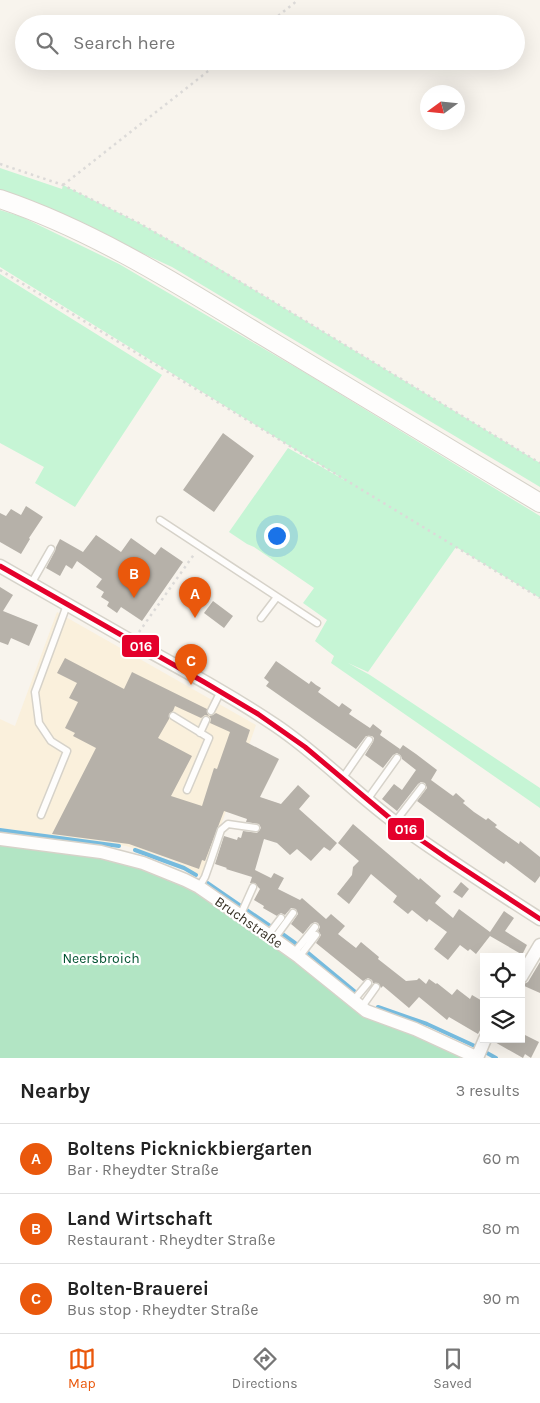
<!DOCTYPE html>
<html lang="en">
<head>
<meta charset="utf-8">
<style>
  body { margin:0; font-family:Karla,sans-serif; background:#f6f6f6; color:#222 }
  .controls { position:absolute; right:15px; bottom:15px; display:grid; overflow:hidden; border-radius:0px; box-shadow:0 5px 20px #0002 }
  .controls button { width:45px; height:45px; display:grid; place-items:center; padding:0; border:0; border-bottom:1px solid #e0e0e0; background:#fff; color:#222; font:25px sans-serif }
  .compass { position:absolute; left:420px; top:85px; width:45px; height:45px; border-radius:50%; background:#fff; box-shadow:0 5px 20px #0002; rotate:255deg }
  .you { position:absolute; left:276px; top:535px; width:18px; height:18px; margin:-12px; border:4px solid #fff; border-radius:50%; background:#1a73e8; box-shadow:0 0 0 8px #1a73e833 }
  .badge { display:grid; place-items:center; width:32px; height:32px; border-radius:50%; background:#ea580c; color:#fff; font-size:16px; font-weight:700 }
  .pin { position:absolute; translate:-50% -41px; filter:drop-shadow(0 1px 2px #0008) }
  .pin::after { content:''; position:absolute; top:26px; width:18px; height:15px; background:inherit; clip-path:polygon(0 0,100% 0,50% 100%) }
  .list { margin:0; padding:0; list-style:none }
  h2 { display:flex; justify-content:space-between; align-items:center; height:65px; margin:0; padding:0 20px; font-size:21px }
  h2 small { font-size:16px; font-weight:400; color:#767676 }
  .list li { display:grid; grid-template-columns:32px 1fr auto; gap:15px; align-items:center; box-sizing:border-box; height:70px; padding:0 20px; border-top:1px solid #e0e0e0 }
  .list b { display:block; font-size:19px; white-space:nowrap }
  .list p { margin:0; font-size:16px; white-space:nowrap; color:#767676 }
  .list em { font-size:16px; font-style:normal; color:#767676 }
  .icon { flex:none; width:28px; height:28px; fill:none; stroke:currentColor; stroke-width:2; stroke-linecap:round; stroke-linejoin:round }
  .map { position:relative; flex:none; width:540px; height:1058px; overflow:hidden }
  .search { position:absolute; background:#fff; box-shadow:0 5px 20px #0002; left:15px; right:15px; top:15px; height:55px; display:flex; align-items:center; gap:12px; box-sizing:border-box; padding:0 18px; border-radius:28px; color:#767676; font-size:19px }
  .sheet { height:275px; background:#fff }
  nav { display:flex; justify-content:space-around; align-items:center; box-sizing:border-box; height:70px; border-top:1px solid #e0e0e0; background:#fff; font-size:14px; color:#767676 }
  nav a { display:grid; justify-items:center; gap:2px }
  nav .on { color:#ea580c }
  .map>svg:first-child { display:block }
  .built { fill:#faf0dc }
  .green { fill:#c6f5d5 }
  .forest { fill:#b2e5c4 }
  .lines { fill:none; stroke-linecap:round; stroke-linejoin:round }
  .stream { stroke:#76bbde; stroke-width:4 }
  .building { fill:#b6b1a9; fill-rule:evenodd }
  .service-casing { stroke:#d6d2c9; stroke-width:9 }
  .minor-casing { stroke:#d6d2c9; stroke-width:15 }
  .secondary-casing { stroke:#d6d2c9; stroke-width:20 }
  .path { stroke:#dcdad8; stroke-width:2.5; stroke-dasharray:2.5 4; stroke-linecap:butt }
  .service { stroke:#fefdfc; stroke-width:6 }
  .minor { stroke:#fefdfc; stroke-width:12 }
  .secondary { stroke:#fefdfc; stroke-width:18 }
  .bus-1-casing { stroke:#fff; stroke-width:9 }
  .bus-1 { stroke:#e4002b; stroke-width:5 }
  .labels { text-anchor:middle; stroke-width:4.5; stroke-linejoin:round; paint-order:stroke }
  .street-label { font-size:14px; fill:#373125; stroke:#fff }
  .park-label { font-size:14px; fill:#015230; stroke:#fff }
  .line-badge { stroke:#fff; stroke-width:2 }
  .badge-label { font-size:14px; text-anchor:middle; font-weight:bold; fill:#fff }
</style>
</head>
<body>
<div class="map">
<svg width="540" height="1058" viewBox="0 0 540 1058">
  <rect width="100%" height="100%" fill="#f8f4ed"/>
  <path class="built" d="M57,612L256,725L203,877L169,859L126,846L0,828V719L15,726Z"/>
  <path class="green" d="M0,168L62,189L63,185L139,223L210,263L540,463V487L172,267L19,196L0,190Z
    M0,210L22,217L119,264L307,374L540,516V598L456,547L368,672L348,663L370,675L540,788V808L331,663L334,656L315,641L327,620L303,603L314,588L254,547L247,544L229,532L288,448L348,482L0,267Z
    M0,274L162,375L75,507L35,483L44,467L0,443Z"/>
  <path class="forest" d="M0,845L125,861L179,880L275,944L360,1012L470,1058H0Z"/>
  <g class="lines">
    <path class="stream" d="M0,830L119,846
      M135,850L184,868L196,875
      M203,880L273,928
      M281,933L295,943
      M307,952L359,995
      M378,1007L427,1024L477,1047
      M487,1053L496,1058"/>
  </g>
  <path class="building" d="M223,433L254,456L214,512L183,490Z
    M26,506L43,517L29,538L30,539L21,554L0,542V513L6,516L11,509L21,515Z
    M96,535L121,552L131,538L155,555L161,547L183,562L142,621L121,607L117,613L107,606L109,602L101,597L104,592L96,587L102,579L77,561L72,569L66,565L60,576L46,568L55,551L56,547L60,539L83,552Z
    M0,587L13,595L3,611L38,625L29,646L11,638L8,645L0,642Z
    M213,601L233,616L224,628L204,613Z
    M65,658L124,689L132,672L207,709V713L209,716L213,715L216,713L250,730L246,742L279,759L260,797L281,804L298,785L310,796L299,809L337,843L330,851L324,847L311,861L297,849L290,855L277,843L264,839L255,870L271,878L274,873L284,878L278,889L300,900L302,898L326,919L331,914L345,926L338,934L356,948L361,942L379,957L378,959L406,981L417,980L419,978L426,984L429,979L436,984L437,983L452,995L457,989L470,999L472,995L484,1002V1023L478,1034L449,1017L447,1020L419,997L409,1008L383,986L381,988L378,983H373L372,980L368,978L363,981L316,943L321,935L318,931L320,927L318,923L315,922L311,924L303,934L291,924L298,914L296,909L291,908L285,915L281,913L277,916L263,908L264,906L254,900L260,889L258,887L255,883H250L252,877L226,869L227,868L215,864L224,836L237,840L238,837L241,838L243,831L257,833L261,828L259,824L246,822L247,819L224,811L205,861L202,860L199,869L129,844L52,834L96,748L73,736L75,733L65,728L78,702L69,698L77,683L57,673ZM175,706L201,718L205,715L209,716L211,719L210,723L230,732L217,769L214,768L202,806L171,796L192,756L158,738L169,719V714L173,711Z
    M276,661L309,684L311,681L316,685L321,688L318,692L339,707L342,703L352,710L349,714L370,728L373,724L382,731L380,735L400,749L398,752L403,745L416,754L437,770L431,780L453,796L456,793L465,801L463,803L474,812L486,820L488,818L497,825L495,827L519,844L520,841L540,857V876L535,883L506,861L504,864L498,860L417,801L427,788L425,783L421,782L418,784L397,811L382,799L394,784L402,790L416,770L402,759L401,756L397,753L393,755L383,768L365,755L373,742L374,738L372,736H366L356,749L266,686L269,682L264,678Z
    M353,824L419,880L420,878L441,896L435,903L453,918L459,909L490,932L504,911L514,918L505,931L527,945L523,953L525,955L521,961V954L490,936L476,954L470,949L468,951L460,945L448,960L434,949L447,932L429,919L427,922L412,910L408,914L393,902L397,896L371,874L349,904L337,894L352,875L353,867L359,861L338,843Z
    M461,882L469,889L462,898L453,892Z
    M540,962V993L522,985L528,982Z
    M521,1033L539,1042L531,1058L525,1054L523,1058L493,1041V1039H521Z"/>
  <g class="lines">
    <g class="service-casing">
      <path id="service" d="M160,520L317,623
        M31,584L51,549
        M261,618L277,597
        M211,711L221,691
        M173,716L209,738L187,790
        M200,733L206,720
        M342,779L369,740
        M367,800L397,758
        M41,815L67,751L51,741L39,723L35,692L67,605
        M395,822L422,787
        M199,887L205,877L210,863L221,830L228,824L256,828
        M240,916L253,887
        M268,935L281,918
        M274,939L293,913
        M294,953L315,927
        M299,957L316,935
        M353,1001L368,983
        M361,1008L376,987"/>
    </g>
    <g class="minor-casing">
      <path id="minor" d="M0,566C44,591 87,616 131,641C180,668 229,694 275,725C317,753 352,790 392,820C440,855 490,887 540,919
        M0,839L101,852L143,863L185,880L199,887L274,939L299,957L366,1011L415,1029L478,1058
        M521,977L540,945
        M477,1058L485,1039"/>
    </g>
    <g class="secondary-casing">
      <path id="secondary" d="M0,199C92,230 176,283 258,333C352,390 446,446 540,503"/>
    </g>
    <path class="path" d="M268,24L298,0
      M0,164L63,185L139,223L256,291L540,463
      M63,185L221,61
      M0,270L540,598
      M139,632L195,553"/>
    <use href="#service" class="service"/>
    <use href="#minor" class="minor"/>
    <use href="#secondary" class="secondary"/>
    <g class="bus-1-casing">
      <path id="bus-1" d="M0,566L204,682L258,714L305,747L392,820L447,858L540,919"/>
    </g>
    <use href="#bus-1" class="bus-1"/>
  </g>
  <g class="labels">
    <g class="street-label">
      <text transform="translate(249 922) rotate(35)" y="5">Bruchstraße</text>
    </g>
    <g class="park-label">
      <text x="101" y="963">Neersbroich</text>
    </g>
  </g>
  <g class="line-badge">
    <rect x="121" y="634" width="39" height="24" rx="5" fill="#e4002b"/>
    <rect x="387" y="817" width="38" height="24" rx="5" fill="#e4002b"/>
  </g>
  <g class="badge-label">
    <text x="141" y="651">016</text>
    <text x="406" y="834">016</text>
  </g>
</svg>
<div class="controls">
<button><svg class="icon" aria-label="locate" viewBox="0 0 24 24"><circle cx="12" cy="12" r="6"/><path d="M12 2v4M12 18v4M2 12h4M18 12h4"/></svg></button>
<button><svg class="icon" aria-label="layers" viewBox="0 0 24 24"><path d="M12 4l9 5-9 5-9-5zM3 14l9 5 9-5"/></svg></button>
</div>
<svg class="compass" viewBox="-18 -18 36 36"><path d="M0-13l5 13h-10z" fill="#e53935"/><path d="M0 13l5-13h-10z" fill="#767676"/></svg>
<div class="you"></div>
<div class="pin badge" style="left:195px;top:618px">A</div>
<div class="pin badge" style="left:134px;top:598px">B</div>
<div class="pin badge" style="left:191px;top:685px">C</div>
<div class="search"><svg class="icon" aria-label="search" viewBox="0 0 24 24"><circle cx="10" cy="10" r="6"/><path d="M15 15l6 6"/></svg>Search here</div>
</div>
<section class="sheet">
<h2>Nearby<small>3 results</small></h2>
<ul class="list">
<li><span class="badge">A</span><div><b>Boltens Picknickbiergarten</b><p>Bar · Rheydter Straße</p></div><em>60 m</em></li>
<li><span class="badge">B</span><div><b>Land Wirtschaft</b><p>Restaurant · Rheydter Straße</p></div><em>80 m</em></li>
<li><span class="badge">C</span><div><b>Bolten-Brauerei</b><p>Bus stop · Rheydter Straße</p></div><em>90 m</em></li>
</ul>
</section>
<nav>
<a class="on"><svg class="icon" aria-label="map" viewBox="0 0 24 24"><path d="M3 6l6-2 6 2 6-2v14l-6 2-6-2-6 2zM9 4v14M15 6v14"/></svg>Map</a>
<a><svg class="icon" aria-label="directions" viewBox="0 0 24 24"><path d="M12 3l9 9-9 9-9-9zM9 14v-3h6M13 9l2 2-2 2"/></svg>Directions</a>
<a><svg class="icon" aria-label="saved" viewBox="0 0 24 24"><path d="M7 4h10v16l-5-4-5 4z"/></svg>Saved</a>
</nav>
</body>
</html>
